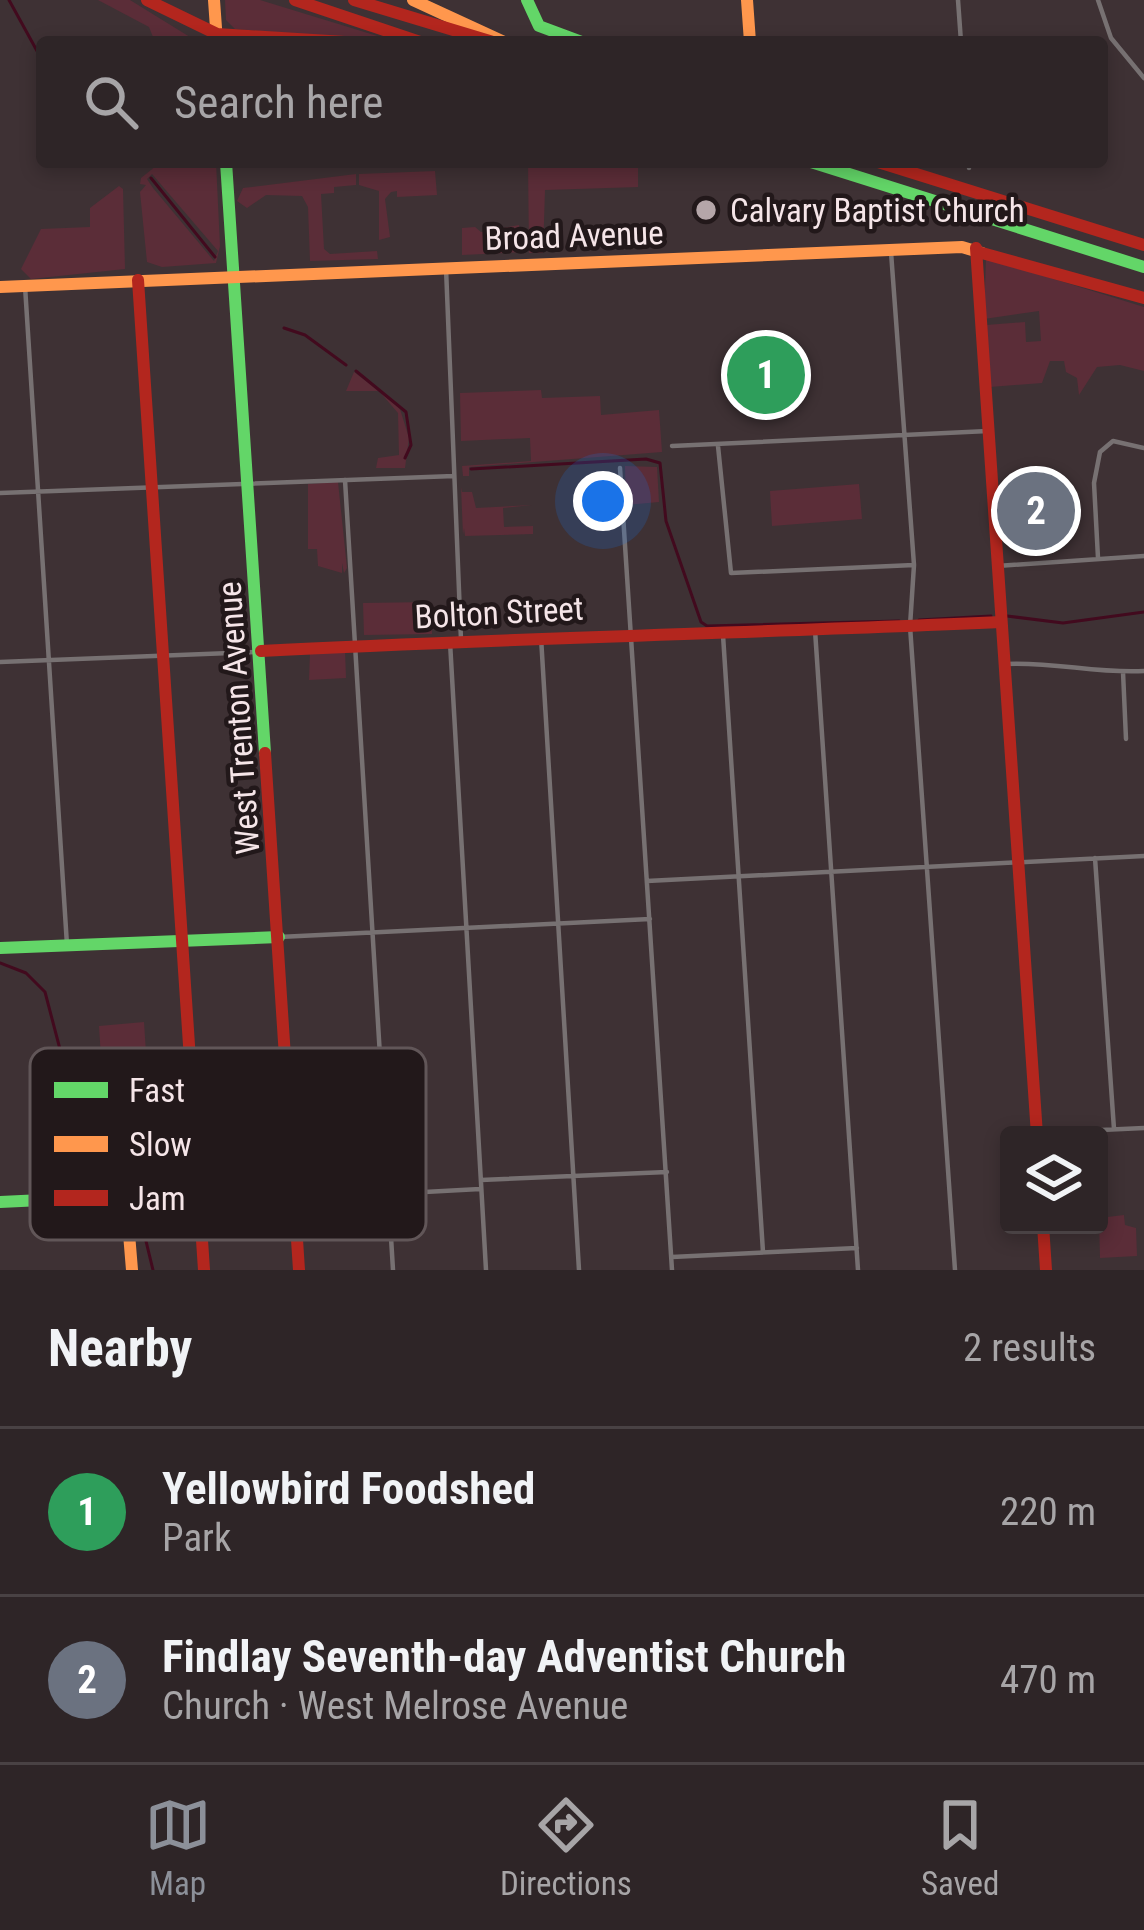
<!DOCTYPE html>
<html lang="en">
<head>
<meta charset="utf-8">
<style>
  body { margin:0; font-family:"Roboto Condensed",sans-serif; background:#3a3133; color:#f1f3f6 }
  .controls { position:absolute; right:36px; bottom:36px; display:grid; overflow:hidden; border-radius:12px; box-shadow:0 6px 18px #0003 }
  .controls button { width:108px; height:108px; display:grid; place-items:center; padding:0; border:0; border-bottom:3px solid #494244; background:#2e2527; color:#f1f3f6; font:60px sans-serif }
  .you { position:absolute; left:603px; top:501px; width:42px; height:42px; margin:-30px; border:9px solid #fff; border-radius:50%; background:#1a73e8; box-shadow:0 0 0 18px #1a73e833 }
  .badge { display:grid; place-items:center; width:78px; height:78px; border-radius:50%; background:#8c9099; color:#fff; font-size:39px; font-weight:700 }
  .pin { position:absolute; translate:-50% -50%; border:6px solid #fff; box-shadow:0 3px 12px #0006 }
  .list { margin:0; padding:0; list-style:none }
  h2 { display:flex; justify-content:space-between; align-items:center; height:156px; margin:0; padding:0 48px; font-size:51px }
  h2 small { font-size:39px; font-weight:400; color:#a7a5a7 }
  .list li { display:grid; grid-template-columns:78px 1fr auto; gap:36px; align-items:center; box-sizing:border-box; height:168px; padding:0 48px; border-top:3px solid #494244 }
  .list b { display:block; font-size:45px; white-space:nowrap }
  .list p { margin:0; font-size:39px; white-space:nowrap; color:#a7a5a7 }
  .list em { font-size:39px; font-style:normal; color:#a7a5a7 }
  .icon { flex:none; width:66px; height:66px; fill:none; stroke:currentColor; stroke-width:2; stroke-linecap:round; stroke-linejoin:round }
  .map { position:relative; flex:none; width:1144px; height:1270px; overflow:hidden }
  .search { position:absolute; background:#2e2527; box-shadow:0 6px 18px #0003; left:36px; right:36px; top:36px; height:132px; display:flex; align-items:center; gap:30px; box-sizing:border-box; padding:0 42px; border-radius:12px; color:#a7a5a7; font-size:45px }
  .sheet { height:492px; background:#2e2527 }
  nav { display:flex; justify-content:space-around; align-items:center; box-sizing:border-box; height:168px; border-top:3px solid #494244; background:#2e2527; font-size:33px; color:#a7a5a7 }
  nav a { display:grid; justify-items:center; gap:6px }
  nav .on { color:#8c9099 }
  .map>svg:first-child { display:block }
  .green { fill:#5b2d38; fill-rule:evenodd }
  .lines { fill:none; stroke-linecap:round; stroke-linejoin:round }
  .stream { stroke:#420a1e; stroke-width:3 }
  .street { stroke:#777172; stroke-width:4.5 }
  .fast { stroke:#63d668; stroke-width:12 }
  .slow { stroke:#ff974d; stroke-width:12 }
  .jam { stroke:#b3261e; stroke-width:12 }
  .poi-dot { fill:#b5a6a9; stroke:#22181a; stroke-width:4.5 }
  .labels { text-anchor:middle; stroke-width:9; stroke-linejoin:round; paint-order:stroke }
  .poi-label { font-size:33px; fill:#f5e5e8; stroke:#22181a; text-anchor:start }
  .street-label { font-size:33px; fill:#f5e5e8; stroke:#22181a }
  .key { fill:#22181a; stroke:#615658; stroke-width:3 }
  .key-label { font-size:33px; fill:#f5e5e8 }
</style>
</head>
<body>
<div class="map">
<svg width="1144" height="1270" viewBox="0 0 1144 1270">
  <rect width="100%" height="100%" fill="#3e3134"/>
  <path class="green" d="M98,0H130L198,42H155L149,27Z
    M225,0H260L397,42L235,29L226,20Z
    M161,162H216L220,246L216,263L162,267L147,262L140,192L146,185L140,184L141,178ZM152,174L218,251L214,261L153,188L147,179Z
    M528,162H653L638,163V187L545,190L543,253H529Z
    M435,171L437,195L397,197V191L391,192L385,199L390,237L379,240V191L359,185V174Z
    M356,174V185L334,187V193L321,194L324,249L330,254L377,251L378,259L310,261L308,207L302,196L266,195L247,208L237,201L243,188Z
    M119,186L123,189L125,269L31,279L21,269L41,229L90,227V208Z
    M519,225L524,252L462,255V228L475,227L481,232Z
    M986,258L1144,307V371L1120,365L1097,367L1079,395L1077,378L1066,372L1064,361H1050L1042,383L990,387L986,325L1025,322L1026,342L1041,341L1039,311L984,319Z
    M354,372L399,406L409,438L405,468H376L378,458L399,455L398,413L379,391H346Z
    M541,390L542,398L600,396L601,415L659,410L662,452L469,467V476H463L462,466L531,461L530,438L461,441L460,393Z
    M625,466L657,467L659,502L626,505Z
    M338,482L347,568L344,573L342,563V573L318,566L317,549H308V484Z
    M859,484L862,519L772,526L770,491Z
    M461,487L462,492H472L476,508L532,505L503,508L504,527L533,526V534L465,536L464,528L463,535Z
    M431,602L432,634L364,635L363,603Z
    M345,650L346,678L309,680L310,653Z
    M144,1022L150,1115L105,1119L99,1026Z
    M1124,1215L1125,1225L1136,1228L1137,1256L1100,1258L1099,1218Z"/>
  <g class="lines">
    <path class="stream" d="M9,0L42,60
      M151,178L215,257
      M284,328L305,335L346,365
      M356,371L406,412L411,445L405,458
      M471,469L646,459L660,463L666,521L701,622L707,626L899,621
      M1007,616L1063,623L1144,612
      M919,620L991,616
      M0,963L26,973L45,992L61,1053L131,1179L153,1270"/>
    <path class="street" d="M958,0L961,42
      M1098,0L1111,38L1144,78
      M969,162V168
      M891,252L914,565L910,626L955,1270
      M446,268L461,640
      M25,286L67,945
      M672,446L988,431
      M718,446L731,573L914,565
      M620,468L672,1270
      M345,480L393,1270
      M0,493L454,476
      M1098,558L1094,483L1100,452L1113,441L1144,448
      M997,566L1144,556
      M815,630L858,1270
      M723,635L763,1252
      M541,637L579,1270
      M450,642L486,1270
      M0,662L258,652
      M1004,664C1053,661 1096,674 1144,671
      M1123,672L1126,739
      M1095,858L1114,1129
      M647,881L1144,856
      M279,937L650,919
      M1037,1133L1144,1128
      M481,1180L667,1172
      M295,1199L480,1189
      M672,1257L857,1248"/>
    <path class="fast" d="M527,0L539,26L582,42
      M226,162L265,753
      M811,162L1144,267
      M0,948L279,937
      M0,1202L294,1188"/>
    <path class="slow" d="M214,0L217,42
      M413,0L504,42
      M747,0L750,42
      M0,287L962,247L982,253
      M126,1197L132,1270"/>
    <path class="jam" d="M147,0L217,34L345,42
      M295,0L420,42
      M354,0L493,42
      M878,162L1144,245
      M976,248L1037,1135
      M982,253L1144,298
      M138,280L204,1270
      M261,651C508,638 754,633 1001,622
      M265,753L299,1270
      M1043,1225L1046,1270"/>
  </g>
  <circle class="poi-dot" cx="706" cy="210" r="12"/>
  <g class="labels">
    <g class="poi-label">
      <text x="730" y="222">Calvary Baptist Church</text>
    </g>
    <g class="street-label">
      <text transform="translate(574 235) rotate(-2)" y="12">Broad Avenue</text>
      <text transform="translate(499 612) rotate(-3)" y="12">Bolton Street</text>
      <text transform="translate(238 718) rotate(-94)" y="12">West Trenton Avenue</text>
    </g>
  </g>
  <rect x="30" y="1048" width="396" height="192" rx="18" class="key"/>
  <rect x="54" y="1082" width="54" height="16" fill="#63d668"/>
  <rect x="54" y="1136" width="54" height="16" fill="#ff974d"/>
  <rect x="54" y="1190" width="54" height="16" fill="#b3261e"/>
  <g class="key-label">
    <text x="129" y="1102">Fast</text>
    <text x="129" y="1156">Slow</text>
    <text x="129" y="1210">Jam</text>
  </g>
</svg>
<div class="controls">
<button><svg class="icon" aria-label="layers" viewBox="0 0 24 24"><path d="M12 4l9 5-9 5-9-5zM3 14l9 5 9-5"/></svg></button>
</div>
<div class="you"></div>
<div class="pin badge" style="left:766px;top:375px;background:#2e9e5b">1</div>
<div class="pin badge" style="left:1036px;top:511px;background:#6b7280">2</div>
<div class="search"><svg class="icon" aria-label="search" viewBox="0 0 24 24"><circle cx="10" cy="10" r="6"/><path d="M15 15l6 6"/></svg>Search here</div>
</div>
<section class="sheet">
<h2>Nearby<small>2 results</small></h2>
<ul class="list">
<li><span class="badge" style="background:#2e9e5b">1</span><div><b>Yellowbird Foodshed</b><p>Park</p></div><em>220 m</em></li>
<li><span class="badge" style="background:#6b7280">2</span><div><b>Findlay Seventh-day Adventist Church</b><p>Church · West Melrose Avenue</p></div><em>470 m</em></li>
</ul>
</section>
<nav>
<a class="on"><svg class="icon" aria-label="map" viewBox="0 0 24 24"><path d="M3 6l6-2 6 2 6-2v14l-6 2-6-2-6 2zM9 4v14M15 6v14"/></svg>Map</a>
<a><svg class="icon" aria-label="directions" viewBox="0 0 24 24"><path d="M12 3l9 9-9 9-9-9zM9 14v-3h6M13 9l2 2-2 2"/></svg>Directions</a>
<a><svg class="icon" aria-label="saved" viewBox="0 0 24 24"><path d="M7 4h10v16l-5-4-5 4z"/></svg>Saved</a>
</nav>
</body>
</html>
